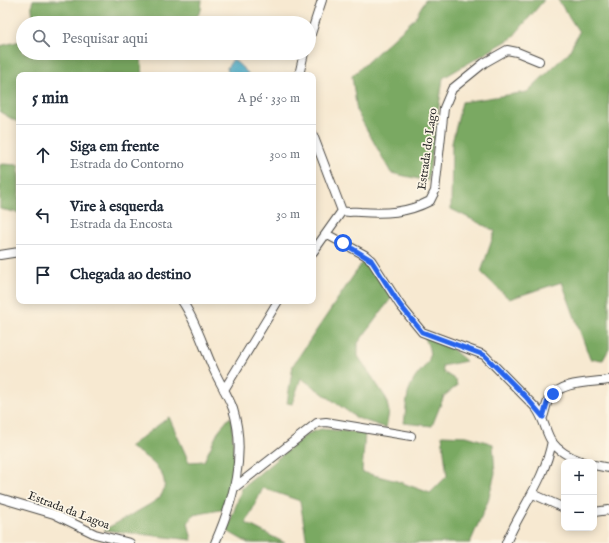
<!DOCTYPE html>
<html lang="pt">
<head>
<meta charset="utf-8">
<style>
  body { margin:0; font-family:"IM FELL English",serif; background:#f6f6f7; color:#1f2937 }
  .controls { position:absolute; right:12px; bottom:12px; display:grid; overflow:hidden; border-radius:8px; box-shadow:0 2px 10px #0003 }
  .controls button { width:36px; height:36px; display:grid; place-items:center; padding:0; border:0; border-bottom:1px solid #e0e1e3; background:#fff; color:#1f2937; font:20px sans-serif }
  .stop { position:absolute; width:12px; height:12px; margin:-9px; border:3px solid #2563eb; border-radius:50%; background:#fff }
  .stop.end { background:#2563eb; border-color:#fff; box-shadow:0 1px 4px #0008 }
  .list { margin:0; padding:0; list-style:none }
  h2 { display:flex; justify-content:space-between; align-items:center; height:52px; margin:0; padding:0 16px; font-size:17px }
  h2 small { font-size:13px; font-weight:400; color:#747a83 }
  .list li { display:grid; grid-template-columns:26px 1fr auto; gap:12px; align-items:center; box-sizing:border-box; height:60px; padding:0 16px; border-top:1px solid #e0e1e3 }
  .list b { display:block; font-size:15px; white-space:nowrap }
  .list p { margin:0; font-size:13px; white-space:nowrap; color:#747a83 }
  .list em { font-size:13px; font-style:normal; color:#747a83 }
  .icon { flex:none; width:22px; height:22px; fill:none; stroke:currentColor; stroke-width:2; stroke-linecap:round; stroke-linejoin:round }
  .map { position:relative; flex:none; width:609px; height:543px; overflow:hidden }
  .search { position:absolute; background:#fff; box-shadow:0 2px 10px #0003; left:16px; top:16px; width:300px; height:44px; display:flex; align-items:center; gap:10px; box-sizing:border-box; padding:0 14px; border-radius:22px; color:#747a83; font-size:15px }
  .panel { position:absolute; background:#fff; box-shadow:0 2px 10px #0003; left:16px; top:72px; width:300px; height:232px; border-radius:8px }
  .map>svg:first-child { display:block }
  .forest { fill:#7aa962; stroke:#526a46 }
  .water { fill:#4caecb; stroke:#3c6c7b }
  .lines { fill:none; stroke-linecap:round; stroke-linejoin:round }
  .minor-casing { stroke:#4a4844; stroke-width:10 }
  .minor { stroke:#fff; stroke-width:8 }
  .route { stroke:#2563eb; stroke-width:5 }
  .labels { text-anchor:middle; stroke-width:3.5; stroke-linejoin:round; paint-order:stroke }
  .street-label { font-size:12px; fill:#2b2b2b; stroke:#fcf5e5 }
</style>
</head>
<body>
<div class="map">
<svg width="609" height="543" viewBox="0 0 609 543">
  <rect width="100%" height="100%" fill="#fcf5e5"/>
  <filter id="ink" filterUnits="userSpaceOnUse"><feTurbulence type="fractalNoise" baseFrequency=".025" numOctaves="2"/><feDisplacementMap in="SourceGraphic" scale="8" xChannelSelector="R" yChannelSelector="G"/><feConvolveMatrix kernelMatrix="1 2 1 2 8 2 1 2 1" color-interpolation-filters="sRGB"/></filter>
  <filter id="wash" filterUnits="userSpaceOnUse"><feTurbulence type="fractalNoise" baseFrequency=".012" numOctaves="4" result="noise"/><feDisplacementMap in="SourceGraphic" scale="16" xChannelSelector="R" yChannelSelector="G"/><feGaussianBlur stdDeviation="0.9" result="paint"/><feColorMatrix in="noise" values="0 0 0 0 0 0 0 0 0 0 0 0 0 0 0 0 0 1.4 0 .05"/><feComposite in="paint" operator="in"/></filter>
  <g filter="url(#wash)">
    <rect width="100%" height="100%" fill="#f7e9d1"/>
    <path class="forest" d="M33,0H202L201,10L193,23H33C34,15 30,7 33,0Z
      M425,0H544L512,38L443,78L428,181L391,173L357,112L352,76L415,18Z
      M558,0H609V349L603,360L590,359L562,282L509,299L481,272L495,231L451,209L452,143L462,102L527,92L569,52L579,32Z
      M23,38V53H148L141,59L143,75H19V123L0,112V46L20,41Z
      M2,164L19,165V213L0,209V165Z
      M364,260L392,297L358,343V356L386,398L389,412L386,428L357,418L301,378L292,404L287,403L293,365Z
      M423,334L448,345L466,361L442,366L443,372L456,380L457,386L444,396L432,426L404,423C406,412 406,395 411,385C423,361 439,366 423,334Z
      M169,417L189,462L204,461L219,430L230,417L232,420L234,468L226,509L193,515L188,523L192,540L104,530C114,524 155,503 160,497C176,475 145,455 129,447Z
      M321,429L365,433L362,472L397,481L430,493L447,476L442,435L467,436L493,444L495,473L488,501L470,543H307L300,501L263,488L246,523L285,543H248L227,531L242,488L307,434Z"/>
    <path class="water" d="M233,59L248,73V75H229L227,68Z"/>
  </g>
  <g filter="url(#ink)">
    <g class="lines">
      <g class="minor-casing">
        <path id="minor" d="M309,40L322,0
          M299,75L304,53
          M313,135L342,211
          M342,211C348,213 354,211 360,212C385,214 407,213 430,201L435,191L444,108L452,89L484,63L507,50L517,52L539,61
          M326,234L365,255L371,260L400,305L422,332L484,355L536,408C545,420 545,432 552,442C559,452 572,458 583,462
          M313,252L342,211
          M0,255L19,252
          M182,301C196,321 203,346 213,368C219,382 228,395 233,409C247,454 233,502 215,543
          M224,390L278,301
          M543,417C545,412 546,404 549,399C560,381 590,383 609,380
          M594,465L609,468
          M234,488L317,423L326,422L411,436
          M533,494L564,508
          M0,498L54,514L95,534L130,543
          M594,512L609,510
          M506,543C521,508 545,480 552,441"/>
      </g>
      <use href="#minor" class="minor"/>
    </g>
  </g>
  <g class="lines" filter="url(#ink)">
    <path class="route" d="M343,243L371,260L400,305L422,332L484,355L526,397L543,417L548,400L553,394"/>
  </g>
  <g class="labels">
    <g class="street-label">
      <text transform="translate(427 149) rotate(-82)" y="4">Estrada do Lago</text>
      <text transform="translate(69 510) rotate(21)" y="4">Estrada da Lagoa</text>
    </g>
  </g>
</svg>
<div class="controls">
<button>+</button>
<button>−</button>
</div>
<div class="stop" style="left:343px;top:243px"></div>
<div class="stop end" style="left:553px;top:394px"></div>
<div class="search"><svg class="icon" aria-label="search" viewBox="0 0 24 24"><circle cx="10" cy="10" r="6"/><path d="M15 15l6 6"/></svg>Pesquisar aqui</div>
<section class="panel">
<h2>5 min<small>A pé · 330 m</small></h2>
<ul class="list">
<li><svg class="icon" aria-label="ahead" viewBox="0 0 24 24"><path d="M12 20V5M6 11l6-6 6 6"/></svg><div><b>Siga em frente</b><p>Estrada do Contorno</p></div><em>300 m</em></li>
<li><svg class="icon" aria-label="left" viewBox="0 0 24 24"><path d="M17 20v-9H6M10 6l-5 5 5 5"/></svg><div><b>Vire à esquerda</b><p>Estrada da Encosta</p></div><em>30 m</em></li>
<li><svg class="icon" aria-label="arrive" viewBox="0 0 24 24"><path d="M6 21V4h12l-3 4 3 4H6"/></svg><div><b>Chegada ao destino</b></div></li>
</ul>
</section>
</div>
</body>
</html>
